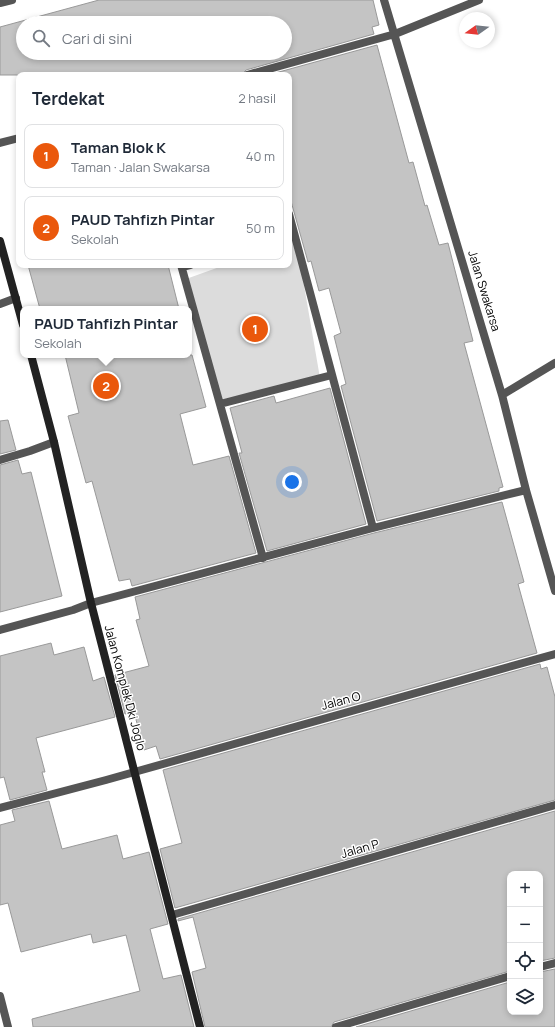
<!DOCTYPE html>
<html lang="id">
<head>
<meta charset="utf-8">
<style>
  body { margin:0; font-family:Manrope,sans-serif; background:#f6f6f7; color:#1f2937 }
  .controls { position:absolute; right:12px; bottom:12px; display:grid; overflow:hidden; border-radius:8px; box-shadow:0 2px 6px #0003 }
  .controls button { width:36px; height:36px; display:grid; place-items:center; padding:0; border:0; border-bottom:1px solid #e0e1e3; background:#fff; color:#1f2937; font:20px sans-serif }
  .compass { position:absolute; left:459px; top:12px; width:36px; height:36px; border-radius:50%; background:#fff; box-shadow:0 2px 6px #0003; rotate:255deg }
  .you { position:absolute; left:292px; top:482px; width:14px; height:14px; margin:-10px; border:3px solid #fff; border-radius:50%; background:#1a73e8; box-shadow:0 0 0 6px #1a73e833 }
  .badge { display:grid; place-items:center; width:26px; height:26px; border-radius:50%; background:#ea580c; color:#fff; font-size:13px; font-weight:700 }
  .pin { position:absolute; translate:-50% -50%; border:2px solid #fff; box-shadow:0 1px 4px #0006 }
  .popup { position:absolute; left:20px; top:306px; width:172px; height:52px; box-sizing:border-box; display:grid; place-content:center; border-radius:8px; background:#fff; filter:drop-shadow(0 1px 3px #0005); font-size:13px; white-space:nowrap; color:#747a83 }
  .popup b { font-size:15px; color:#1f2937 }
  .popup::after { content:''; position:absolute; left:50%; top:100%; margin-left:-8px; border:8px solid transparent; border-top-color:#fff }
  .list { margin:0; padding:0; list-style:none }
  h2 { display:flex; justify-content:space-between; align-items:center; height:52px; margin:0; padding:0 16px; font-size:17px }
  h2 small { font-size:13px; font-weight:400; color:#747a83 }
  .list li { display:grid; grid-template-columns:26px 1fr auto; gap:12px; align-items:center; box-sizing:border-box; height:64px; margin:0 8px 8px; padding:0 8px; border:1px solid #e0e1e3; border-radius:8px }
  .list b { display:block; font-size:15px; white-space:nowrap }
  .list p { margin:0; font-size:13px; white-space:nowrap; color:#747a83 }
  .list em { font-size:13px; font-style:normal; color:#747a83 }
  .icon { flex:none; width:22px; height:22px; fill:none; stroke:currentColor; stroke-width:2; stroke-linecap:round; stroke-linejoin:round }
  .map { position:relative; flex:none; width:555px; height:1027px; overflow:hidden }
  .search { position:absolute; background:#fff; box-shadow:0 2px 6px #0003; left:16px; top:16px; width:276px; height:44px; display:flex; align-items:center; gap:10px; box-sizing:border-box; padding:0 14px; border-radius:22px; color:#747a83; font-size:15px }
  .panel { position:absolute; background:#fff; box-shadow:0 2px 6px #0003; left:16px; top:72px; width:276px; height:196px; border-radius:8px }
  .map>svg:first-child { display:block }
  .green { fill:#dcdcdc }
  .building { fill:#c4c4c4; stroke:#999; fill-rule:evenodd }
  .lines { fill:none; stroke-linecap:round; stroke-linejoin:round }
  .street { stroke:#555; stroke-width:8 }
  .secondary { stroke:#222; stroke-width:8 }
  .labels { text-anchor:middle; stroke-width:3; stroke-linejoin:round; paint-order:stroke }
  .street-label { font-size:12px; fill:#000; stroke:#fff }
</style>
</head>
<body>
<div class="map">
<svg width="555" height="1027" viewBox="0 0 555 1027">
  <rect width="100%" height="100%" fill="#fff"/>
  <path class="green" d="M296,239L320,378L220,404L186,279L225,265H289V241Z"/>
  <path class="building" d="M99,0H373L379,25L372,27L374,34L246,70L242,75H0V27ZM23,23H285V53H23Z
    M377,45L409,163L413,162L425,206L427,205L439,245L448,243L473,341L464,343L503,487L499,488V491L377,521L341,386L346,384L334,336L341,333L329,288L319,291L311,261L308,262L289,194V75H268Z
    M28,265H168L179,309H40Z
    M65,355H192L206,407L180,414L193,465L229,456L256,553L132,586L130,579L119,581L92,481L86,483L68,416L79,413Z
    M330,388L366,524L267,551L239,453H242L230,408L274,396L276,403Z
    M8,420L16,450L0,454V421Z
    M18,460L22,474L31,472L62,596L0,612V465Z
    M502,502L524,582L518,584L537,653L160,759L156,746L144,750L134,712L125,714L115,675L149,666L136,620L140,619L135,597L374,533Z
    M51,643L54,655L84,647L93,681L104,677L115,717L36,738L45,772H42L47,790L10,800L4,777L0,778V656Z
    M540,664L541,669L547,667L555,697V800L175,908L160,849L182,843L163,770Z
    M49,801L62,849L117,835L123,859L149,852L168,924L150,929L163,979L181,975L194,1027H33L32,1019L140,991L126,935L93,943L91,934L21,952L8,903L0,905V825L15,821L12,810Z
    M555,811V958L540,961V874H510V971L334,1022L331,1027H205L192,972L206,968L193,917L178,921V919Z
    M555,969V1027H356L510,982V1012H540V972Z"/>
  <g class="lines">
    <path class="street" d="M384,0L502,395L526,490L555,591
      M0,3L12,0
      M247,75L395,34L479,0
      M0,143L19,138
      M289,214L373,528
      M181,265L263,558
      M182,267L190,265
      M0,304L16,298
      M502,395L555,363
      M220,404L332,375
      M0,460L30,451L54,442
      M0,630L73,610L91,603L373,528L526,490
      M0,808L106,780L555,654
      M172,915L555,805
      M540,967L555,963
      M0,996L8,1027
      M336,1027L510,976"/>
    <path class="secondary" d="M0,241L23,325
      M31,355L54,442L91,603L200,1027"/>
  </g>
  <g class="labels">
    <g class="street-label">
      <text transform="translate(484 291) rotate(73)" y="4">Jalan Swakarsa</text>
      <text transform="translate(125 688) rotate(75)" y="4">Jalan Komplek Dki Joglo</text>
      <text transform="translate(341 701) rotate(-15)" y="4">Jalan O</text>
      <text transform="translate(360 849) rotate(-16)" y="4">Jalan P</text>
    </g>
  </g>
</svg>
<div class="controls">
<button>+</button>
<button>−</button>
<button><svg class="icon" aria-label="locate" viewBox="0 0 24 24"><circle cx="12" cy="12" r="6"/><path d="M12 2v4M12 18v4M2 12h4M18 12h4"/></svg></button>
<button><svg class="icon" aria-label="layers" viewBox="0 0 24 24"><path d="M12 4l9 5-9 5-9-5zM3 14l9 5 9-5"/></svg></button>
</div>
<svg class="compass" viewBox="-18 -18 36 36"><path d="M0-13l5 13h-10z" fill="#e53935"/><path d="M0 13l5-13h-10z" fill="#747a83"/></svg>
<div class="you"></div>
<div class="pin badge" style="left:255px;top:329px">1</div>
<div class="pin badge" style="left:106px;top:386px">2</div>
<div class="popup"><b>PAUD Tahfizh Pintar</b>Sekolah</div>
<div class="search"><svg class="icon" aria-label="search" viewBox="0 0 24 24"><circle cx="10" cy="10" r="6"/><path d="M15 15l6 6"/></svg>Cari di sini</div>
<section class="panel">
<h2>Terdekat<small>2 hasil</small></h2>
<ul class="list">
<li><span class="badge">1</span><div><b>Taman Blok K</b><p>Taman · Jalan Swakarsa</p></div><em>40 m</em></li>
<li><span class="badge">2</span><div><b>PAUD Tahfizh Pintar</b><p>Sekolah</p></div><em>50 m</em></li>
</ul>
</section>
</div>
</body>
</html>
